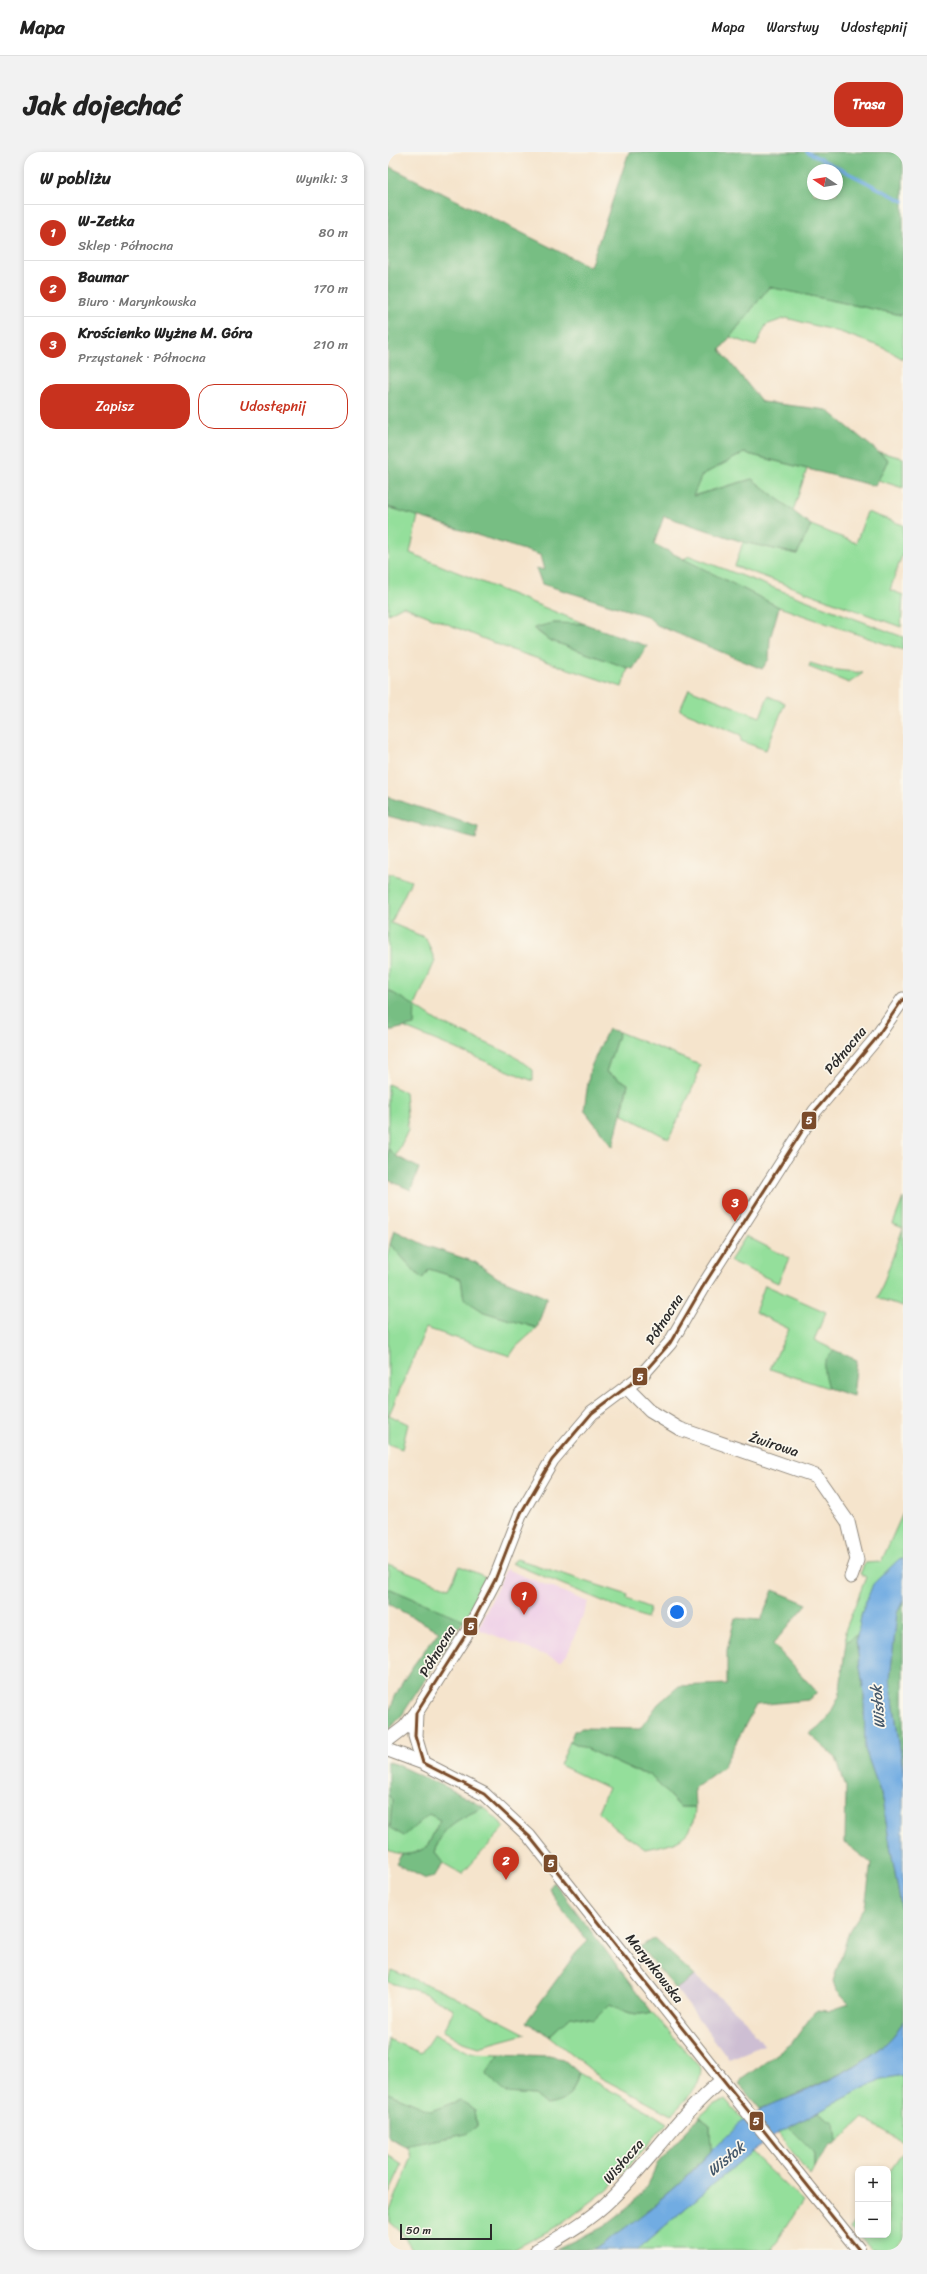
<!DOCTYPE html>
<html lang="pl">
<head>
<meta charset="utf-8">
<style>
  body { margin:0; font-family:Sriracha,sans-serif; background:#f2f2f2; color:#222 }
  .controls { position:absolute; right:12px; bottom:12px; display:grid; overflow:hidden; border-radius:8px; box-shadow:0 2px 6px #0003 }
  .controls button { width:36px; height:36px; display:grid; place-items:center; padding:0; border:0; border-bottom:1px solid #e0e0e0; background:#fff; color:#222; font:20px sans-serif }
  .compass { position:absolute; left:419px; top:12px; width:36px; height:36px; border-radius:50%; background:#fff; box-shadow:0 2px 6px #0003; rotate:282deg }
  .scale { position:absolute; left:12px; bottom:10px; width:92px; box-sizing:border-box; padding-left:4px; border:2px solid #2b2b2b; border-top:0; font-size:11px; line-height:14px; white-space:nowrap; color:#2b2b2b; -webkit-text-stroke:3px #fbf7ec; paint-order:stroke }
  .you { position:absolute; left:289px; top:1460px; width:14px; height:14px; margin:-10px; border:3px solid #fff; border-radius:50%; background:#1a73e8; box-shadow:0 0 0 6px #1a73e833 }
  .badge { display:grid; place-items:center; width:26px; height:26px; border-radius:50%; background:#c8321e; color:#fff; font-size:13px; font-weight:700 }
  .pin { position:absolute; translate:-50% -33px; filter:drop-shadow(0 1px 2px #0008) }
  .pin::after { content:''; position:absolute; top:21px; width:14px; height:12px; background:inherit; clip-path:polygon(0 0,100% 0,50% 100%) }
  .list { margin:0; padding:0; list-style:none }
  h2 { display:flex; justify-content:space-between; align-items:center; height:52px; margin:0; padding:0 16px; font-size:17px }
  h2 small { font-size:13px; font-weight:400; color:#767676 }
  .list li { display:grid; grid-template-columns:26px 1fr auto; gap:12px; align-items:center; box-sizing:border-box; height:56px; padding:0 16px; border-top:1px solid #e0e0e0 }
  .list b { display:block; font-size:15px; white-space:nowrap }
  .list p { margin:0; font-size:13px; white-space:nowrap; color:#767676 }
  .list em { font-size:13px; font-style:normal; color:#767676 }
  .actions { display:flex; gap:8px; padding:12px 16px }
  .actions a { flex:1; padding:9px 0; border:1px solid #c8321e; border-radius:16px; text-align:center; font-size:14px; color:#c8321e }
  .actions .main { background:#c8321e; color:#fff }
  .map { position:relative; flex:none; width:515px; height:2098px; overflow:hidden; border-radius:16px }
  header { display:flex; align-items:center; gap:24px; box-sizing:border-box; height:56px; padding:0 20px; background:#fff; border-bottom:1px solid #e0e0e0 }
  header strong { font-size:19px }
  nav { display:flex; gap:22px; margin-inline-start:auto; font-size:14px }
  .intro { display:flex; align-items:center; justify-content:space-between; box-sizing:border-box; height:96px; padding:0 24px }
  h1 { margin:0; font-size:28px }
  .button { padding:10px 18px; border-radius:16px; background:#c8321e; color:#fff; font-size:14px; font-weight:700 }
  main { display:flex; gap:24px; padding:0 24px }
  aside { flex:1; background:#fff; border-radius:16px; box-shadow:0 2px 6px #0003 }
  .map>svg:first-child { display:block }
  .built { fill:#efd0e7 }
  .industrial { fill:#cdbed3 }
  .green { fill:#94df9b; stroke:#608563 }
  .forest { fill:#77be83; stroke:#517457; fill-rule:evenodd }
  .water { fill:#71ace2; stroke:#4e6c86 }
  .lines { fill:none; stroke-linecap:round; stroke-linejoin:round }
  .stream { stroke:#71ace2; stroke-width:3.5 }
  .minor-casing { stroke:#90887c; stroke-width:15 }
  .minor { stroke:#fff; stroke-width:13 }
  .bus-1-casing { stroke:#fbf7ec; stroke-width:6 }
  .bus-1 { stroke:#7a4b2a; stroke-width:3 }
  .labels { text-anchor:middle; stroke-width:3.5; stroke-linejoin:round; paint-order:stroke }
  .street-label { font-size:14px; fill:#2b2b2b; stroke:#fbf7ec }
  .water-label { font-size:15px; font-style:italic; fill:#44586b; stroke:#fbf7ec }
  .line-badge { stroke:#fbf7ec; stroke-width:1.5 }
  .badge-label { font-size:11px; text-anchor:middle; font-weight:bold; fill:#fff }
</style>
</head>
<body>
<header>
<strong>Mapa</strong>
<nav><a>Mapa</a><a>Warstwy</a><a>Udostępnij</a></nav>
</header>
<div class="intro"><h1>Jak dojechać</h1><a class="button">Trasa</a></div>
<main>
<aside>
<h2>W pobliżu<small>Wyniki: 3</small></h2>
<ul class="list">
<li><span class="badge">1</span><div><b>W-Zetka</b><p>Sklep · Północna</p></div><em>80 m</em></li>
<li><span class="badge">2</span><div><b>Baumar</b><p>Biuro · Marynkowska</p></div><em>170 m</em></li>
<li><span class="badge">3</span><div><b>Krościenko Wyżne M. Góra</b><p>Przystanek · Północna</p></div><em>210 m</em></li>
</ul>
<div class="actions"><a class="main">Zapisz</a><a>Udostępnij</a></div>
</aside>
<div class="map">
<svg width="515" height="2098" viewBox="0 0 515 2098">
  <rect width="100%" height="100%" fill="#fbf7ec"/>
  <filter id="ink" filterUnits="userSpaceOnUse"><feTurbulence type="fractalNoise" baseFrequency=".025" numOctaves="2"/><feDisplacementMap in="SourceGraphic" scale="8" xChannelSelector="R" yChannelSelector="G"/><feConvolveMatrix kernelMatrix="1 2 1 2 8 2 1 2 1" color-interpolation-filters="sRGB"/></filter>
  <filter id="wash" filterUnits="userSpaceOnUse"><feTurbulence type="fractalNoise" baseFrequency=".012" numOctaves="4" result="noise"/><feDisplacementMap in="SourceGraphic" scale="16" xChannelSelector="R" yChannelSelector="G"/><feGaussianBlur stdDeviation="0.9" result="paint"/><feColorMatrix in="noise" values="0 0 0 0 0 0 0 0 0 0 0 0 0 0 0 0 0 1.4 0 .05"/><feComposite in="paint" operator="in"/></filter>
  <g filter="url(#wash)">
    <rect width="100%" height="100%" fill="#f5e4cc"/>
    <path class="built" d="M118,1417L200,1450L179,1503L172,1509L90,1477Z"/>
    <path class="industrial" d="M307,1824L357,1868L376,1893L341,1907L288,1837Z"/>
    <path class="green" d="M381,135L513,163L515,161V207L496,196L452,180L398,166L378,173L368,194L342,185Z
      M491,300L515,306V336L490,328L500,308Z
      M356,301L419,317L405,359L364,327L304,344L314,323Z
      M0,355L30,364L22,401L197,472L164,471L146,477L161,488L240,516L234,535L121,497L15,454L0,462Z
      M479,360L515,373V400L502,438L515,443L513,475L347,414L355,390L409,402L423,373L468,391Z
      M302,404L515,485V498L391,455L295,407Z
      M422,511L441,517L475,521L461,531L421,515Z
      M301,537L372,565L380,544L397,551L378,598L353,589V583L292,558Z
      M0,721L23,729L3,771L38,786L47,809L27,854L49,869L125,903L145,918V929L15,875L26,872L3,839L0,838Z
      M231,880L312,913L306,933L281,987L234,962L240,932L218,920Z
      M0,932L17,940L20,978L8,1004L0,996Z
      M515,1046V1154L490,1146L515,1076L505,1072Z
      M358,1084L401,1106L390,1131L342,1109Z
      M2,1092L34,1127L41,1117L73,1127L76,1147L96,1160L149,1176L128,1195L122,1204L38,1176L1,1263L20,1272L14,1297L0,1292V1102Z
      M377,1133L438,1160L426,1188L446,1198C432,1212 436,1218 440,1236L382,1217L401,1177L367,1160Z
      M515,1361V1407L510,1408L474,1460L470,1482L458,1490L457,1479L478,1425L472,1422L477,1411L493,1410Z
      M129,1407L240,1443L239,1447L262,1456L258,1467L123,1411Z
      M0,1412L61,1436L72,1414L98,1425L87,1451L76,1468L0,1436Z
      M182,1589L246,1619L262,1623L292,1655H307C306,1689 286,1691 257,1697L226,1675L210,1659L220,1636L172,1613Z
      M0,1642L4,1647L2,1676L41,1662L52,1668L39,1695C23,1703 17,1705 0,1698Z
      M96,1655L117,1675L74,1722L55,1711L47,1701C53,1672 72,1667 96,1655Z
      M3,1818L55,1839L138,1882L90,1895L73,1889L56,1879L66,1857L36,1841L0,1830Z
      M222,1852C237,1860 246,1865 264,1860L313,1917C312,1937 296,1949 283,1963L213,1926L161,1884L183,1864L206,1868Z
      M46,1882L82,1901L112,1902L99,1922L118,1941L146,1943L158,1953C181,1950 184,1941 191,1921C220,1938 250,1952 279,1971L220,2037L175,2071L125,2098H25L13,2080L1,2069V2061L24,2005L21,1997L16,1994L78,1982L89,1974L87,1958L72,1948L43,1959L0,1941V1887L33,1901Z
      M515,1923V1990L475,1966L449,1990L447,1971L430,1960L493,1927Z
      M337,1947L356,1969L323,1999L322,1974L311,1965L325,1953Z
      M401,1975L426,2000V2016L422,2023L390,1981Z
      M363,2000L415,2049L384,2097L386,2098H249Z
      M515,2000V2087L505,2098H484L463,2076L470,2065V2083H500V2022Z
      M0,2003L14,2013L0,2043Z"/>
    <path class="forest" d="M241,0H515V161L513,163L381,135L332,198L374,250L439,258L500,308L487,334L356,301L314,323L305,344L364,327L423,373L409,402L355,390L276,364L266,392L391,455L382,487L381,507L374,517L269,473L259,464L154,432L148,416L156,418L152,403L0,355V14L202,115ZM425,18H449V42H425Z
      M164,471L197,472L259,494L245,517L240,516L161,488L146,476Z
      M0,645L90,675L88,687L0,664Z
      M0,838L27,854L26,873L0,879Z
      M220,877L231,880L218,920L240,932L225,995L196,958L202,917Z
      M0,996L8,1004L31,1016L23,1038L0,1028Z
      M6,1078L39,1094L87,1110L110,1126L159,1146L149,1176L96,1160L76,1147L73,1127L41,1117L34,1127L2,1092Z
      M446,1198L469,1208L465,1244L440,1236C435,1218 432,1212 446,1198Z
      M0,1436L76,1468L14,1563L2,1577L0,1574C0,1541 32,1505 51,1479L0,1452Z
      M385,1438L419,1452L385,1492L429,1540L420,1548L368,1553L335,1615L306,1636L307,1655H292L262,1623L246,1619L182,1589L186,1579L194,1576L252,1577L270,1552L291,1534L339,1532V1498L347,1466L373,1468Z
      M515,1449V1618L502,1527L509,1461Z
      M470,1482L468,1490L476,1540L477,1597L493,1642L515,1766V1868C501,1907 410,1942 372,1957L351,1932L354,1927L403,1892L428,1858L441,1859L461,1852L448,1838L445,1829L462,1777L477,1755L483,1711L457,1691L458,1635L448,1606L421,1582L438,1569L451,1545L458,1490Z
      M0,1609L58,1635L96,1655C72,1667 53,1673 47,1701L55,1711L46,1725L38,1727L8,1712L13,1703L27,1701L39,1695L52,1668L41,1662L16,1684L2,1676L4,1648L0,1642Z
      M166,1730L264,1860C246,1865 238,1860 222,1852L206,1868L183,1864L161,1884L138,1870L188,1801L200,1789L171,1753L161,1736Z
      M266,1786L307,1824L288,1837L252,1795Z
      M112,1902L161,1904L175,1907L191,1921C184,1941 181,1950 158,1953L146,1943L118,1941L98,1922Z
      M0,1941L43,1959L72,1948L87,1958L89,1974L78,1982L16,1994L0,1984Z
      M430,1960L447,1971L449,1990L440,1995L426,2016V2000L401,1975Z
      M311,1965L322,1974L323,1999L290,2033L245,2071L206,2098H168L215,2075L246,2051L263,2027L268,2013Z"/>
    <path class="water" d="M515,1407V1449L509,1461L502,1527L515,1618V1766L493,1642L477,1597L476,1540L468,1490L474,1460L485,1432L510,1408Z
      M515,1868V1923L493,1927L392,1980L363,2000L249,2098H206C235,2078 263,2057 290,2033C317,2009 339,1976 372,1958C387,1949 406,1945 422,1937C450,1924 504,1898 515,1868Z"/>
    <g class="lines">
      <path class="stream" d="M419,0L515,49"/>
    </g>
  </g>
  <g filter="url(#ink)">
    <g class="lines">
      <g class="minor-casing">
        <path id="minor" d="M238,1235L262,1259L292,1277L428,1324L460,1370L469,1408L463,1425
          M28,1561L27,1584L35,1611
          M0,1588L17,1575L28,1561L80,1479L107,1428L133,1361L164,1308L204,1261L252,1225L282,1191L314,1136L427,959L486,889L515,847
          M0,1598L35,1611L96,1642L141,1684L346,1943L471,2098
          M149,2098C176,2083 202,2068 224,2046C262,2009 292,1962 334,1928"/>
      </g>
      <use href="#minor" class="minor"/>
      <g class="bus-1-casing">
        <path id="bus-1" d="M35,1611L27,1584L28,1561L80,1479L107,1428L133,1361L164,1308L204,1261L252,1225L282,1191L314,1136L427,959L486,889L515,847
          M35,1611L96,1642L141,1684L471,2098"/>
      </g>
      <use href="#bus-1" class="bus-1"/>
    </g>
  </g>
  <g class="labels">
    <g class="street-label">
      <text transform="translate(457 898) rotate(-50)" y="5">Północna</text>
      <text transform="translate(276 1167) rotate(-57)" y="5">Północna</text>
      <text transform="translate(386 1292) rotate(18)" y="5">Żwirowa</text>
      <text transform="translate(49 1499) rotate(-59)" y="5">Północna</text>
      <text transform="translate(267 1816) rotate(52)" y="5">Marynkowska</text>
      <text transform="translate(235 2009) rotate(-49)" y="5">Wisłocza</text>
    </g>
    <g class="water-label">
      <text transform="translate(490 1555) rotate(-95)" y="5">Wisłok</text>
      <text transform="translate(338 2007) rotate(-39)" y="5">Wisłok</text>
    </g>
  </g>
  <g class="line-badge">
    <rect x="413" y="959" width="16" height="19" rx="4" fill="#7a4b2a"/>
    <rect x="244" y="1215" width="16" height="19" rx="4" fill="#7a4b2a"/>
    <rect x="75" y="1465" width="15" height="19" rx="4" fill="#7a4b2a"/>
    <rect x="155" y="1702" width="15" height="19" rx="4" fill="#7a4b2a"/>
    <rect x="361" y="1959" width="15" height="20" rx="4" fill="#7a4b2a"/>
  </g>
  <g class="badge-label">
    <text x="421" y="972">5</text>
    <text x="252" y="1229">5</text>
    <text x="83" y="1478">5</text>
    <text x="163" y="1715">5</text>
    <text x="368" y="1973">5</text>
  </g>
</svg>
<div class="controls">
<button>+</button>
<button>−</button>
</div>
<svg class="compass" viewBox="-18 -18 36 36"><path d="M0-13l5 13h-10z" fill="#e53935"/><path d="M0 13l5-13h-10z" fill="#767676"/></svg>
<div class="scale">50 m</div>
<div class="you"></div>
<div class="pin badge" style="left:136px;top:1463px">1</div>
<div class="pin badge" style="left:118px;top:1728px">2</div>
<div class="pin badge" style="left:347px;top:1070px">3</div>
</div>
</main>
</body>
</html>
